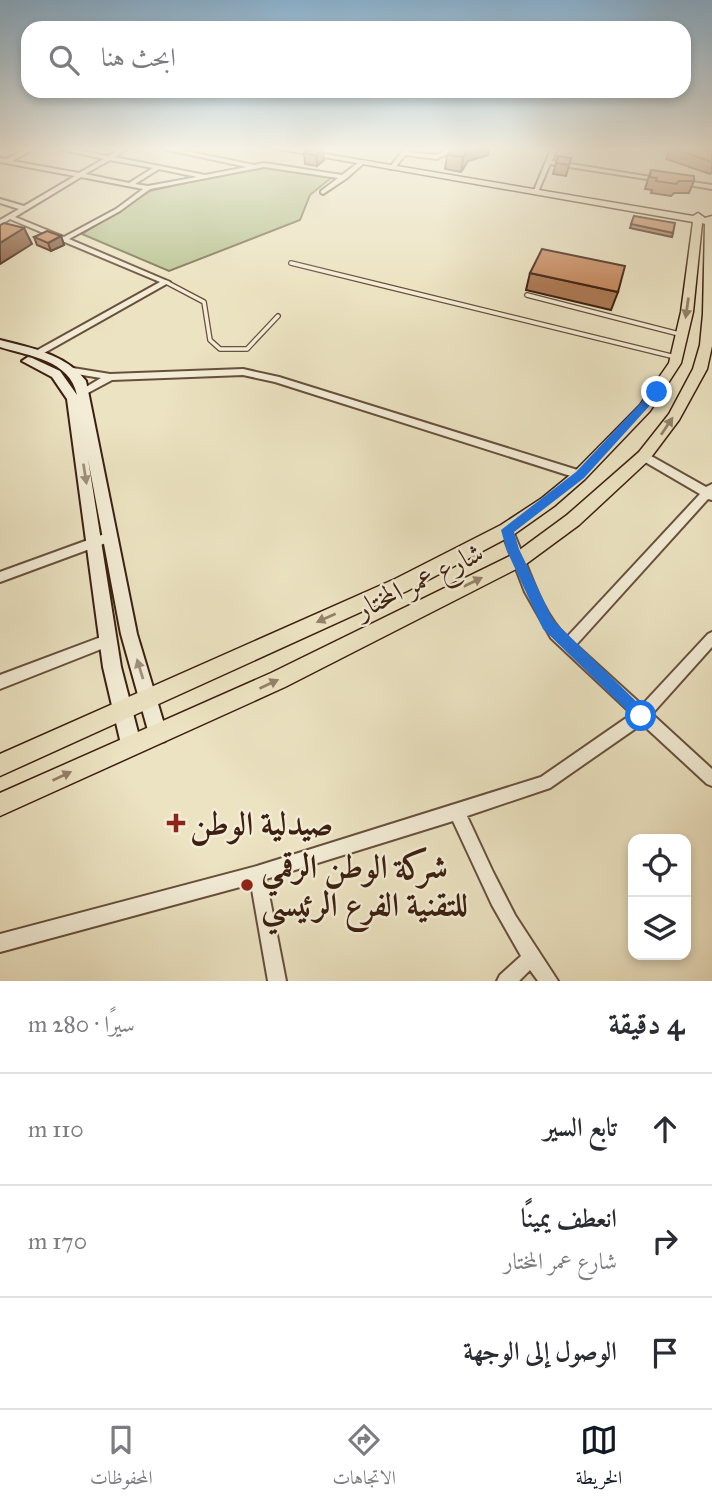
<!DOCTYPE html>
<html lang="ar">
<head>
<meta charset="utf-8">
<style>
  body { margin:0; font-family:"IM FELL Great Primer",Amiri,serif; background:#f2f2f3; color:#2b2b33; direction:rtl }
  .controls { position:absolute; right:21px; bottom:21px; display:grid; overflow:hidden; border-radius:14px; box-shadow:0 4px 10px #0003 }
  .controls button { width:63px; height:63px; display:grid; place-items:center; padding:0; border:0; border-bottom:2px solid #e1e1e2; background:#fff; color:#2b2b33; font:35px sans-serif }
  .stop { position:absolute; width:21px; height:21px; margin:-16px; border:5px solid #1a73e8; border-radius:50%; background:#fff }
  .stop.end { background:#1a73e8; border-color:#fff; box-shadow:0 2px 7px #0008 }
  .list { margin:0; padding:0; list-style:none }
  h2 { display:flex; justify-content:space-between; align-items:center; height:91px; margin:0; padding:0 28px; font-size:30px }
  h2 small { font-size:23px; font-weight:400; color:#7c7c81 }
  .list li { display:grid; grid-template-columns:46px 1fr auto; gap:21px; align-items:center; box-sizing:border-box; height:112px; padding:0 28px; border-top:2px solid #e1e1e2 }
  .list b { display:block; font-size:26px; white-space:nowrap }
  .list p { margin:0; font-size:23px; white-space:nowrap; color:#7c7c81 }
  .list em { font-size:23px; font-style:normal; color:#7c7c81 }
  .icon { flex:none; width:38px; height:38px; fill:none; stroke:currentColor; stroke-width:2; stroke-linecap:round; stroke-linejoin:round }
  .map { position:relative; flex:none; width:712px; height:981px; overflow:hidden; direction:ltr }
  .search { position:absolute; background:#fff; box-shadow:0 4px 10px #0003; left:21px; right:21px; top:21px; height:77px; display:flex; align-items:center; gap:18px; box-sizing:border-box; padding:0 24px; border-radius:21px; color:#7c7c81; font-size:26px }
  .sheet { height:427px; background:#fff }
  nav { display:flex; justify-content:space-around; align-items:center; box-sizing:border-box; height:98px; border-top:2px solid #e1e1e2; background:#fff; font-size:19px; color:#7c7c81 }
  nav a { display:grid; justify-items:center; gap:4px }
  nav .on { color:#111827 }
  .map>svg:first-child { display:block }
  .green { fill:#b9c392; stroke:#7a7151; stroke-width:2 }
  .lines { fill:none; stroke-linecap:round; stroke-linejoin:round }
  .lane-casing { stroke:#68503c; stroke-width:6 }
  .street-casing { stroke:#68503c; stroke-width:4 }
  .secondary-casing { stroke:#3c1f10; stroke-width:4 }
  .primary-casing { stroke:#3c1f10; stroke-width:3 }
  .lane { stroke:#f3edd7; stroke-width:3.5 }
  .street { fill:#f3edd7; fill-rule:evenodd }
  .secondary { fill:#f3edd7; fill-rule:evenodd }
  .primary { fill:#ece3c2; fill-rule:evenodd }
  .wall { fill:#ac7853; stroke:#3c1f10; stroke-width:2 }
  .shaded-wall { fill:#8c6144; stroke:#3c1f10; stroke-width:2 }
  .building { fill:#c88b61; stroke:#3c1f10; stroke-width:2 }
  .oneway { fill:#948169 }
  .oneway2 { fill:#a1907d }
  .route { fill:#1a73e8 }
  .poi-dot { fill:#8f2418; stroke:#f3edd7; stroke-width:2.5 }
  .labels { text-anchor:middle; stroke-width:5; stroke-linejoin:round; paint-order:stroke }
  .street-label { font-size:28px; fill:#3c1f10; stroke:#f3edd7 }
  .near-poi-label { font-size:33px; font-weight:bold; fill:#3c1f10; stroke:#f3edd7; text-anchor:start }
</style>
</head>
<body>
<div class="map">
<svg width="712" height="981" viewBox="0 0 712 981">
  <rect width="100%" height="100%" fill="#ece3c2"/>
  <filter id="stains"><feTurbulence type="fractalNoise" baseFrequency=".00286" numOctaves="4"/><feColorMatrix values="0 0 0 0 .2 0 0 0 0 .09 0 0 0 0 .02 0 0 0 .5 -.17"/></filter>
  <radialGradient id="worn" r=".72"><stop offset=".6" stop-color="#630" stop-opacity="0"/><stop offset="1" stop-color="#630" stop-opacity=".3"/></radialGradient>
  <path class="green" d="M264,165L332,177L310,195L300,220L169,271L82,234L150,191Z"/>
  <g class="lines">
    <g class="lane-casing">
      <path id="lane" d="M291,263L675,357
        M166,282L204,302L210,340L220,349H247L278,316
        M527,295L683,335"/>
    </g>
    <g class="street-casing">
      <path id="street" d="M27,149H34L12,161L79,173L104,159L59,149H71L108,156L120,149H127L114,157L205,175L247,167L163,149H175L254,165L264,163L342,175L359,162L364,163L347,178L323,194L321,193V191L338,178L264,167L150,189L120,211L69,239L170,282L37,357L33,354L34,352L160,282L10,219L0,225V220L19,209L0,203V199L24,206L75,176L0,162V158L6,159ZM110,160L153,168L129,183L85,174ZM159,169L197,177L148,186L135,184ZM81,177L143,189L116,209L64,237L15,217Z
        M404,149H410L408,152L436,155L449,149H457L437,159L405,155L394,169H390V167Z
        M551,149H557L552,161L663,179L660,181L550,164L538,192L533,193Z
        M679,180L712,185V189L677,183L676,182Z
        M73,368L110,374L243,369L279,377L584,472L585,475L580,479L275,382L243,375L112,380L84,395L79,392L81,390L101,378L70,373V369Z
        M644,452L706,487L712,484V500L708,499L576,645L642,705L708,634L712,632V647L652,714L712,769V786L707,784L642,724L550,788L467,816L493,872L515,915L558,981H538L530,970L519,981H497L500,975L521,956L492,905L453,821L266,879L286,981H268L251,884L0,952V934L257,866L541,777L632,714L551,638L525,592L501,530L503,527L507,525L511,527C527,561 539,611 567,637L700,494L640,459L639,456L640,453Z
        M110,532L114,534L116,537L114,540L0,582V572Z
        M109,634L114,636L115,640L114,644L0,689V675Z"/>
    </g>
    <g class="secondary-casing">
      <path id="secondary" d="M0,340C31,348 66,354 86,381L137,634L167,734L165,741L158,743L151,741L149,734L121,634L88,459L121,667L141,744L138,751L131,754L124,751L121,744L103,667L67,399L52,377L22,361L28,357L32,358L60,371L77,395C70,360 29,356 0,347Z"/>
    </g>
    <g class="primary-casing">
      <path id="primary" d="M277,149H296L693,216L698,213L705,218L712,216V346L707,369L679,420L649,460L579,525L526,564L285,687L0,816V793L271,673L514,554L567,515L639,452L669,414L693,369L700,345L703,314L705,224L702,223L693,312L681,363L650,411L585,479L554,506L513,535L407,591L0,776V754L395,579L501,525L542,498L575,471L640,405L669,363L681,312L693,222Z"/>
    </g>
    <use href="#lane" class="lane"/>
    <use href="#street" class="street"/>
    <use href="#secondary" class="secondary"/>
    <use href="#primary" class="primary"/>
  </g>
  <path class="wall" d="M309,149L324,160L317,166L305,164L304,153Z
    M451,149H489L488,155L468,161L461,172L445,169L447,155Z
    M670,149H712V173L710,174L666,159Z
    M571,158L566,176L553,174L556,163Z
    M651,170L694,181L689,193H674L671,196L651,193L652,190L645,189Z
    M634,216L673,233L672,237L630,228Z
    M61,236L64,245L51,251L37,245L34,237Z
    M530,273L618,292L611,310L526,290Z"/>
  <path class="shaded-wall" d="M323,149L324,160L317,166L316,155Z
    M468,149H489L488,155L468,161L461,172L463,157Z
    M24,228L32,244L0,264V243Z
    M61,236L64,245L51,251L48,243Z"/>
  <path class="building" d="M309,149H323L316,155L304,153Z
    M451,149H468L463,157L447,155Z
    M674,149H712V162Z
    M558,156L571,158L569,165L556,163Z
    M651,170L694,176V181H679L676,184L656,181L657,178L650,177Z
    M634,216L675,223L673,233L631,224Z
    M4,223L24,228L0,243V225Z
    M47,231L61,236L48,243L34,237Z
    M542,249L625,266L618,292L530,273Z"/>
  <defs><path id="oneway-solid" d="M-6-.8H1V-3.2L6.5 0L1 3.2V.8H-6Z" transform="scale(1.75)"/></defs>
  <g class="oneway">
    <use href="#oneway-solid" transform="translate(687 308) rotate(98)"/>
    <use href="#oneway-solid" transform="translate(667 426) rotate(-56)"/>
    <use href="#oneway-solid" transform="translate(473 582) rotate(-26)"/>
    <use href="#oneway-solid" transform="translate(326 618) rotate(156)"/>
    <use href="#oneway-solid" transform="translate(269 684) rotate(-25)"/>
    <use href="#oneway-solid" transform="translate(62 776) rotate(-25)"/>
  </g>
  <g class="oneway2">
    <use href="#oneway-solid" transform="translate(85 474) rotate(81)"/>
    <use href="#oneway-solid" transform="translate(140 669) rotate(-107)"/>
  </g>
  <linearGradient id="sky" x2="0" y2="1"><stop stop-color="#8bb7d8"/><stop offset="0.52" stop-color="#f6f2e4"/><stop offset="1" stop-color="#f6f2e4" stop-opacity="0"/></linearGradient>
  <rect width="712" height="286" fill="url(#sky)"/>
  <path class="route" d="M653,390L662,392L584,478L514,532L519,549L553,620L646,711V722L641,724L543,629L507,551L501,530L576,472Z"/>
  <g class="poi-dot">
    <path d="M172.5 812.5h7v7h7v7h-7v7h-7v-7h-7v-7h7z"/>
    <circle cx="247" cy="885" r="7"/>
  </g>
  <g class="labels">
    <g class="street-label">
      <text transform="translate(419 580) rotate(-26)" y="10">شارع عمر المختار</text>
    </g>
    <g class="near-poi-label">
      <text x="190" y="835">صيدلية الوطن</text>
      <text x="261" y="878">شركة الوطن الرقمي<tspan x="261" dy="38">للتقنية الفرع الرئيسي</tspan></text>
    </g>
  </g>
  <rect width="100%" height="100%" filter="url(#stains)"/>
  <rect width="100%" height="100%" fill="url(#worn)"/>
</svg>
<div class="controls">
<button><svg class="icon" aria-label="locate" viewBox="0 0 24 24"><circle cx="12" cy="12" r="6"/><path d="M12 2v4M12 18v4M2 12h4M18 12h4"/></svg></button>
<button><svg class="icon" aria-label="layers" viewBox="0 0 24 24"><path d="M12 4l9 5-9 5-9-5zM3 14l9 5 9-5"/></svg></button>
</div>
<div class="stop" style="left:641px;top:716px"></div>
<div class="stop end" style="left:657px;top:392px"></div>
<div class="search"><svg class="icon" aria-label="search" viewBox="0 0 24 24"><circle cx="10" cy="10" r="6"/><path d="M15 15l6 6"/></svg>ابحث هنا</div>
</div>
<section class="sheet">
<h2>4 دقيقة<small>سيرًا · 280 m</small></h2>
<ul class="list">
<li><svg class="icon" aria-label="ahead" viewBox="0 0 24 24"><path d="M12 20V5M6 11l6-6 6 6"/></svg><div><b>تابع السير</b></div><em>110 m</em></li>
<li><svg class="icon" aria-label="right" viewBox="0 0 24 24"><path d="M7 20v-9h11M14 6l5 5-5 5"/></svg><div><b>انعطف يمينًا</b><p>شارع عمر المختار</p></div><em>170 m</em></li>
<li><svg class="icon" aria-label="arrive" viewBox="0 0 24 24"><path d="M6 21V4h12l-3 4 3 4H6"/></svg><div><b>الوصول إلى الوجهة</b></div></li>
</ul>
</section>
<nav>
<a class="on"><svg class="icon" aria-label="map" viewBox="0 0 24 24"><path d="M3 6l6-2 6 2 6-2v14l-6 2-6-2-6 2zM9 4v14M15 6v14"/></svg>الخريطة</a>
<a><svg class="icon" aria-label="directions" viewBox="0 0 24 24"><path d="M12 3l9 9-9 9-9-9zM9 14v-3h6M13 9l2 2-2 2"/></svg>الاتجاهات</a>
<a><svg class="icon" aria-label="saved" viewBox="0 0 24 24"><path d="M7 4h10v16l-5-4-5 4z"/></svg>المحفوظات</a>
</nav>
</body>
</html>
